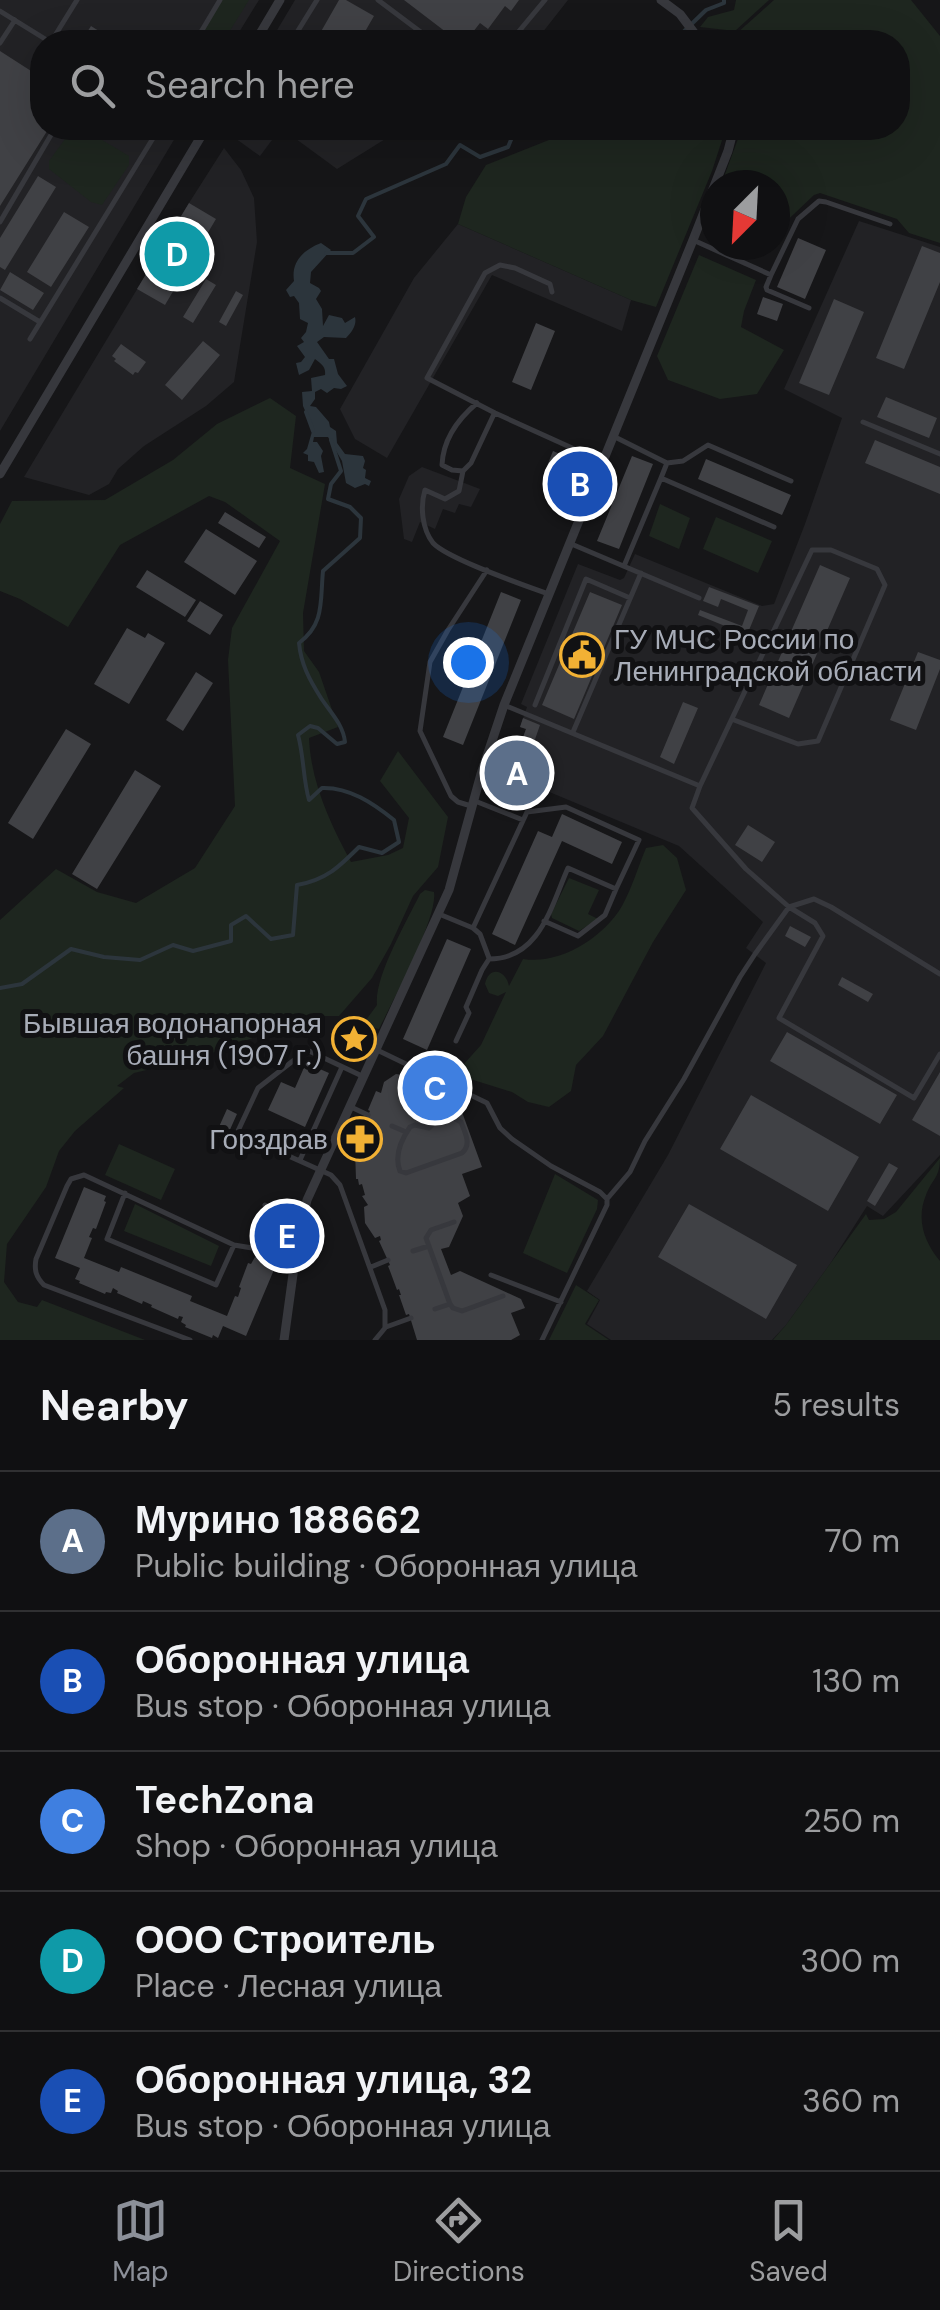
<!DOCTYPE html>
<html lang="en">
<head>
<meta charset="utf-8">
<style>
  body { margin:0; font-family:"DM Sans",sans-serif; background:#1e1e20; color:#f1f3f6 }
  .compass { position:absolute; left:700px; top:170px; width:90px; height:90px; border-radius:50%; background:#101012; box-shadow:0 10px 40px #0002; rotate:204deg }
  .you { position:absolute; left:468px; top:662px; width:35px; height:35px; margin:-25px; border:8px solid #fff; border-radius:50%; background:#1a73e8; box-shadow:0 0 0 15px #1a73e833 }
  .badge { display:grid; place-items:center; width:65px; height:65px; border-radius:50%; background:#8c9099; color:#fff; font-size:32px; font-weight:700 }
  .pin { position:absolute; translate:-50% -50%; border:5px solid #fff; box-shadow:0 2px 10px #0006 }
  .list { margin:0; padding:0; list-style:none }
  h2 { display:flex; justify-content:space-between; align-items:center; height:130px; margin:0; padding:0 40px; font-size:42px }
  h2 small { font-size:32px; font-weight:400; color:#9c9d9f }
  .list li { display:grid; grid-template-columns:65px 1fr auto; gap:30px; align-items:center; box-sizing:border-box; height:140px; padding:0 40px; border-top:2px solid #303032 }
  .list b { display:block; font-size:38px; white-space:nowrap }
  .list p { margin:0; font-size:32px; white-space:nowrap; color:#9c9d9f }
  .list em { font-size:32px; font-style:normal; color:#9c9d9f }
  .icon { flex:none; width:55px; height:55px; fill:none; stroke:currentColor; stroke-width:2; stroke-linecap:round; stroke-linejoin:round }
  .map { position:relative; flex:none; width:940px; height:1340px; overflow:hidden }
  .search { position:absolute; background:#101012; box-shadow:0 10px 40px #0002; left:30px; right:30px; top:30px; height:110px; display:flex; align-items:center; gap:25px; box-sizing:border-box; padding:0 35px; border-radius:40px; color:#9c9d9f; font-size:38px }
  .sheet { height:830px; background:#101012 }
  nav { display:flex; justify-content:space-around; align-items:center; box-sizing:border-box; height:140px; border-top:2px solid #303032; background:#101012; font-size:28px; color:#9c9d9f }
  nav a { display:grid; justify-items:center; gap:5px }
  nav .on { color:#8c9099 }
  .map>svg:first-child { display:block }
  .built { fill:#222225 }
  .green { fill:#1e261f }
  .water { fill:#2c353c }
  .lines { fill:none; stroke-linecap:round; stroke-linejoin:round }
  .stream { stroke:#2c353c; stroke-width:4 }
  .building { fill:#404145 }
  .service { stroke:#37383d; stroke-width:5 }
  .minor { stroke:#37383d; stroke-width:9 }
  .labels { text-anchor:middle; stroke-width:10; stroke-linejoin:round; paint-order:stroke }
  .poi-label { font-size:28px; fill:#a8adb8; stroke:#111113; text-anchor:end }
</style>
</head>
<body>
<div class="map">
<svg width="940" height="1340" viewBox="0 0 940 1340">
  <rect width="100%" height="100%" fill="#161618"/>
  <path class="built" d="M0,0H259L233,42H42V128H181L0,431Z
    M295,0H568L535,42H270Z
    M221,128H403L337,169L281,128L260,156Z
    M224,148L241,170L254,198L257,242L234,382L206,406L144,446L118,469L109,484L89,495L24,477L189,203Z
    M859,221L940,247V1155L883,1216L867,1206L830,1264L786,1325L772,1340H611L587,1324L600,1300L587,1291L668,1155L766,963L746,948L763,922L679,846L535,786L540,772L529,767L520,755L521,743L526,729L520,727L527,707L521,704L578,564L620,580L624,578L635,554L762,606L774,604L805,524L842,418L784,389Z
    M458,224L631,300L622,331L492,275L387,458L355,439L340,409L414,278Z
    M422,467L480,489L471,507L459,504L455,513L443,509L435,529L420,522L412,542L404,539L399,499L409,476Z"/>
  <path class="green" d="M220,0H249L223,42H196Z
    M736,0H769L735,31L700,27L708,17L734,10Z
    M774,0H911L940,36V243L909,233L897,219L820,193L814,195L775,232V185H721L742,128H898V42H727Z
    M73,128H82L129,156V165L102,205L91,202L49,169V161Z
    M579,128H726L712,171L656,307L631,300L458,224L466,197L486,165Z
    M699,255L756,280L744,311L741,327L784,350L757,394L720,399L668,380L657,356Z
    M270,398L296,416L290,468L325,484L303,613L304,651L319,672L338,727L309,738C311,783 330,823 351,862L388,855L403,848L409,818L380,781L398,751L448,817L438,867L413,896L391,944L372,978L339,1016H312L201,1057L134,1073L117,1086L124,1088L75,1131L59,1151L46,1187L7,1244L4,1282L18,1302L37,1307L42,1300L145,1340H0V920L56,869L97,892L136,903L195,868L235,806L228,660L232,628L280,541L225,502L209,496L120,545L68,627L20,599L0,591V524L12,501L105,500L173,460L217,424Z
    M660,504L690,518L679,549L649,536Z
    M716,517L772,541L758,573L703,549Z
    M663,845L677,858L686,890L653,942L603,1036L576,1065L571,1091L549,1107L528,1102L512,1092L467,1078L463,1065L481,1045L506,992L498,996L489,993L485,984C489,965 506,970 509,986L523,959C560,965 603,938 622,906C632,888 638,867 646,848Z
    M569,878L599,890L588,914L598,919L579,931L552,918L551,914Z
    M425,890L434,892C438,918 392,1002 379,1029L367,1026L366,1020L377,1005C374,977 407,921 420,894Z
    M119,1144L175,1169L161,1200L105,1175Z
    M940,1158C940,1178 932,1179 926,1195C916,1219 924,1242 940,1261V1340H773L786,1325L866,1214L869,1220L884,1219L896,1212Z
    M555,1174L598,1200L597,1209L567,1273L523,1253Z
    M135,1204L219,1246L211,1266L124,1231Z
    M576,1285L599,1300L585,1324L609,1340H549Z"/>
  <path class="water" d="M321,243L331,250L311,272L310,283L319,288L321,291L316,299L322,309L323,326L329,315L342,318L345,323L355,317C357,325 352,332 346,338L324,337L317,342L329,359H334L338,374L347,386L341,389L334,388L327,393L321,389L315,392V399L310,406L316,407L329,422L330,427L336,431L337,443L345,454L363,456L365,461L363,468L366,470L365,478L371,481L369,486L365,484L355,488L346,483L342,461L328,437H314L313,442H317L323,451L321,456L324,472L319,473L314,462L308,461V455L303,453L307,449L313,428L303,406L302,392L312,391L311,378L325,375C326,366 321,364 315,359L309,370L299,375L296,363L301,362L305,357L297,346L304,342L301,338L306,332L308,323L300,319L299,303L294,296L290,297L286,290L294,281C291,262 303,250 321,243Z"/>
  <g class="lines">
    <path class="stream" d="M673,42L706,10L724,3V0
      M326,253H353L374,237L358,216L366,199L446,164L460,145L480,157L508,147L513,135V128
      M306,412L313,431
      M0,988L22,984L71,949L104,957L140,960L173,945L193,951L231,941V925L246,916L271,939L293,935L297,885C326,880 339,867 359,847L382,853L399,842L394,820C373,803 349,787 322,788L309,800C303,779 304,757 298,735L310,726L318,728L337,744L345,742C343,724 330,712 321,698C309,679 301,664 299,643C325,624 320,601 323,571L360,538L361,518L350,507L328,499L331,484L341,471L331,440"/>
  </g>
  <path class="building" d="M339,0H346L374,16L359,42H315Z
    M404,0H519L511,11L505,6L488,29L480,23L465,42H459Z
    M91,26L110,38L107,42H81Z
    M0,51L42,78V128H49L0,206Z
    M38,176L56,187L5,270L0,267V238Z
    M189,203L216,219L165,305L137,289Z
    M64,212L89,227L51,287L27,272Z
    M798,238L826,250L805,299L777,287Z
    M922,246L940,253V282L904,369L876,358Z
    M10,272L44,293L33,310L0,290Z
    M206,279L216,285L193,323L183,317Z
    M236,291L243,295L226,326L219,322Z
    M763,297L783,304L777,321L757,314Z
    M834,299L864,312L829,395L799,383Z
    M536,323L555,331L531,390L512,382Z
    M203,341L220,355L182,400L165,385Z
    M121,344L146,362L138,373L135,372L133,375L114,361L116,359L112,356Z
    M886,397L937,418L929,438L877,417Z
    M875,440L940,467V494L865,463Z
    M553,451L579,462L569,487L543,476Z
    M632,456L653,464L619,549L597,541Z
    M706,459L791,495L782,515L698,479Z
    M225,512L266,537L259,548L218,523Z
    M206,529L257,561L235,595L184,562Z
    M820,565L850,578L789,718L759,705Z
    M147,570L196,600L185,617L136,587Z
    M709,587L759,606L747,635L698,615L700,610L742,626L748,610L721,599L718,607L703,601Z
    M501,592L521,600L463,745L443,737Z
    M590,592L622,605L574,719L542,705Z
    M200,601L223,615L210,635L187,621Z
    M127,628L145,638L148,633L165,643L129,704L94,684Z
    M918,652L940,660V669L916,730L890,720Z
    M196,672L213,683L183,731L166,720Z
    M683,702L698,708L674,764L660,757Z
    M523,718L540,725L532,748L521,743L526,729L520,727Z
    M66,729L91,744L33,839L8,823Z
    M520,755L532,760L529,767L541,772L535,786L523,781L518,792L507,787Z
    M135,770L161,786L97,889L72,874Z
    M562,814L622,842L612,864L562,841L515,945L492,934L538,831L552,837Z
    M748,825L775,842L762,862L735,845Z
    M790,926L811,937L805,947L785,936Z
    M447,939L471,949L427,1050L403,1039Z
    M842,977L873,994L868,1002L838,985Z
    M349,1028L364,1034L358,1049L343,1043Z
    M787,1032L897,1095L880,1124L770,1061Z
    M306,1063L329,1073L305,1127L268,1110L281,1082L295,1088Z
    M940,1072V1136L912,1120Z
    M396,1074L403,1075L413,1081L414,1078L438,1089L427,1113L441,1119L462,1112L482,1167L462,1174L470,1196L458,1203L463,1216L449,1247L441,1249L451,1275L460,1271L521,1299L525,1308L511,1313L520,1335L511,1340H417L409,1314L406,1315L399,1295H401L399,1289L397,1290L390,1271L388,1266L390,1265L379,1241L381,1240L380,1236L375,1238L365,1223L364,1207L368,1205L362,1196L365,1195L362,1184L359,1185L358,1179H356L355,1150H357L359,1141L357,1140L359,1130L362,1131L369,1119H366L370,1111L368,1110L376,1091L381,1093L384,1082Z
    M751,1095L859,1157L828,1211L720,1149Z
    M227,1109L237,1114L224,1143L214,1138Z
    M889,1163L898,1168L875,1206L867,1201Z
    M84,1187L106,1196L104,1201L106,1202L96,1229L93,1228L89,1237L92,1238L84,1258L119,1272L121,1267L192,1296L190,1301L227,1316L235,1296L238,1297L241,1288L239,1287L248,1263L251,1264L255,1257L276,1265L246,1336L223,1326L218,1338L213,1335L212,1338L185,1327L186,1325L181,1322L183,1317L179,1316L178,1319L151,1307L152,1305L143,1301L142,1304L117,1293L118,1291L113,1288L111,1293L106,1292L105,1294L79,1283L80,1281L75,1279L80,1268L55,1258Z
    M689,1204L797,1265L766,1319L658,1257Z"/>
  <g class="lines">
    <path class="service" d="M378,0L434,42
      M0,11L50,42
      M51,42L77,0
      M195,42L220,0
      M291,42L317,0
      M510,42L545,0
      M0,43L15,20
      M186,128L200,136
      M0,222L55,128
      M693,240L771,275L798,219L819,201L826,202L890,224
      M771,275L766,287L767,290L809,308
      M552,292L550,284L515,268L500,265L485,273L427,378L495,413L603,462
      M0,298L40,322
      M30,339L155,135L150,128
      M477,403C458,419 443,440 442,465L452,470L463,471L471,463L494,414
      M863,422L940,454
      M613,436L667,463L661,478L774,527
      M667,463L683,461L708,445L791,481
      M463,471L459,491L445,499L425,490C420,506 422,529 433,543C448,559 524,585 548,594
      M569,543L699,598
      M624,566L661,478
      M504,705L700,786L692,808L746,869L789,907L815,923L823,936L779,1018L914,1098L940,1054
      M535,705L586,579L630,598
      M573,732L641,573
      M700,786L812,550H831L877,569L885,585L818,741L798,744L734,720
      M475,801L523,820
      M471,806L458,802L451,796L420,731L430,662L448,630L487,570
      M439,914L473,928L480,934L489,958
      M544,921L578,936L605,915L616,889
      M473,928L527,812L566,807L639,840L616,889L568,868C551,906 540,959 489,959
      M456,1041L469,1013L466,1007L482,970L489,959
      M377,1050L487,1103L500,1128L512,1139L551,1166L600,1192L607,1199
      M362,1076L307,1050L258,1088L237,1133L331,1175L340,1185L385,1310V1328L375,1340
      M351,1107L368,1115
      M454,1118L461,1122C465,1133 472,1144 462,1153L406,1173L400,1171C394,1156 401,1140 410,1127L415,1125L429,1128L434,1123Z
      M392,1126L406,1132
      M300,1160L342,1067
      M125,1193L107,1239L216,1285L234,1245L295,1255
      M265,1205L301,1219
      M454,1222L431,1230L426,1238L450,1304L453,1308L462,1311L503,1296
      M413,1251L429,1246
      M371,1267L388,1260
      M491,1275L561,1302
      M435,1309L450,1304
      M386,1327L411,1318
      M190,1340L44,1285C36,1277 34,1270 36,1259L67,1186L71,1179L84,1175L234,1245
      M542,1340L607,1205V1199L630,1172L645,1141L684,1079L740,977L755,954L789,907L814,899L831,907L940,974"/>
    <path class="minor" d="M661,0L680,14L701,42
      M255,42L280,0
      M0,474L206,128
      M284,1340L297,1245L307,1200L449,890L481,774L504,705L693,240L728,151L734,128"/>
  </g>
  <defs>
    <g id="civic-ring" transform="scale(2.25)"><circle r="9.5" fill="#111113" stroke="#f2b134" stroke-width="1.5"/><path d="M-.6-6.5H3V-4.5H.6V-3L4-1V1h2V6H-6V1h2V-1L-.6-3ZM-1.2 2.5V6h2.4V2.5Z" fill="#f2b134"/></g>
    <g id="sight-ring" transform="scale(2.25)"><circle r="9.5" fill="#111113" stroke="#f2b134" stroke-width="1.5"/><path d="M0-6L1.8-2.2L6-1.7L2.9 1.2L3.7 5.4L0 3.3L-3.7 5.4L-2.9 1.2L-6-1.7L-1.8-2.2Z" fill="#f2b134"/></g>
    <g id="pharmacy-ring" transform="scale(2.25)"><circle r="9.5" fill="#111113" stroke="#f2b134" stroke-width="1.5"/><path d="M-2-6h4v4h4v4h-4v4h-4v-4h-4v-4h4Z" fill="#f2b134"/></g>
  </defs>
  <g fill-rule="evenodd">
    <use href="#civic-ring" x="582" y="655"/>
    <use href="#sight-ring" x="354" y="1039"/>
    <use href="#pharmacy-ring" x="360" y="1139"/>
  </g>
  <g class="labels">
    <g class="poi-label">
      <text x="614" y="649" text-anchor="start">ГУ МЧС России по<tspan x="614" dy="32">Ленинградской области</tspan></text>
      <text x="322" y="1033">Бывшая водонапорная<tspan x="322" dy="32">башня (1907 г.)</tspan></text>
      <text x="328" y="1149">Горздрав</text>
    </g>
  </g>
</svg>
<svg class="compass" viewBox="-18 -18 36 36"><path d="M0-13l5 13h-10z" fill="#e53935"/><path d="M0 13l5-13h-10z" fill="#9c9d9f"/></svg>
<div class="you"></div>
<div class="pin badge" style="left:517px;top:773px;background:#5c6f8a">A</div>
<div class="pin badge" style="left:580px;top:484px;background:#1a4fb4">B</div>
<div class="pin badge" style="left:435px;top:1088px;background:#3f7fe0">C</div>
<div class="pin badge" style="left:177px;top:254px;background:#0f9aa8">D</div>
<div class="pin badge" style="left:287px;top:1236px;background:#1a4fb4">E</div>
<div class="search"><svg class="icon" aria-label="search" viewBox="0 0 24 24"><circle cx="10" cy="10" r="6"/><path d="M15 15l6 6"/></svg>Search here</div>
</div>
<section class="sheet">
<h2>Nearby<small>5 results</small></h2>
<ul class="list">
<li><span class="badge" style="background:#5c6f8a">A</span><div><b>Мурино 188662</b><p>Public building · Оборонная улица</p></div><em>70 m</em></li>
<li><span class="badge" style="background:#1a4fb4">B</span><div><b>Оборонная улица</b><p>Bus stop · Оборонная улица</p></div><em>130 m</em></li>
<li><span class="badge" style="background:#3f7fe0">C</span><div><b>TechZona</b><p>Shop · Оборонная улица</p></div><em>250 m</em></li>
<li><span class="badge" style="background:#0f9aa8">D</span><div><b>ООО Строитель</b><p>Place · Лесная улица</p></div><em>300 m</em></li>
<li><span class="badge" style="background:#1a4fb4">E</span><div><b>Оборонная улица, 32</b><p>Bus stop · Оборонная улица</p></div><em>360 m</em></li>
</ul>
</section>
<nav>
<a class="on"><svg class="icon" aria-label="map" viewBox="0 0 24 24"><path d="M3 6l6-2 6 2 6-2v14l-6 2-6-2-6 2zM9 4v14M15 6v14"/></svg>Map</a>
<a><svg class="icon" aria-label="directions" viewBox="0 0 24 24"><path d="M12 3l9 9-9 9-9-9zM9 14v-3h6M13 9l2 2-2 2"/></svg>Directions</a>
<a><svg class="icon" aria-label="saved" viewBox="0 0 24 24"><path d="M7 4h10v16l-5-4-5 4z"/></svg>Saved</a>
</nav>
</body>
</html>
